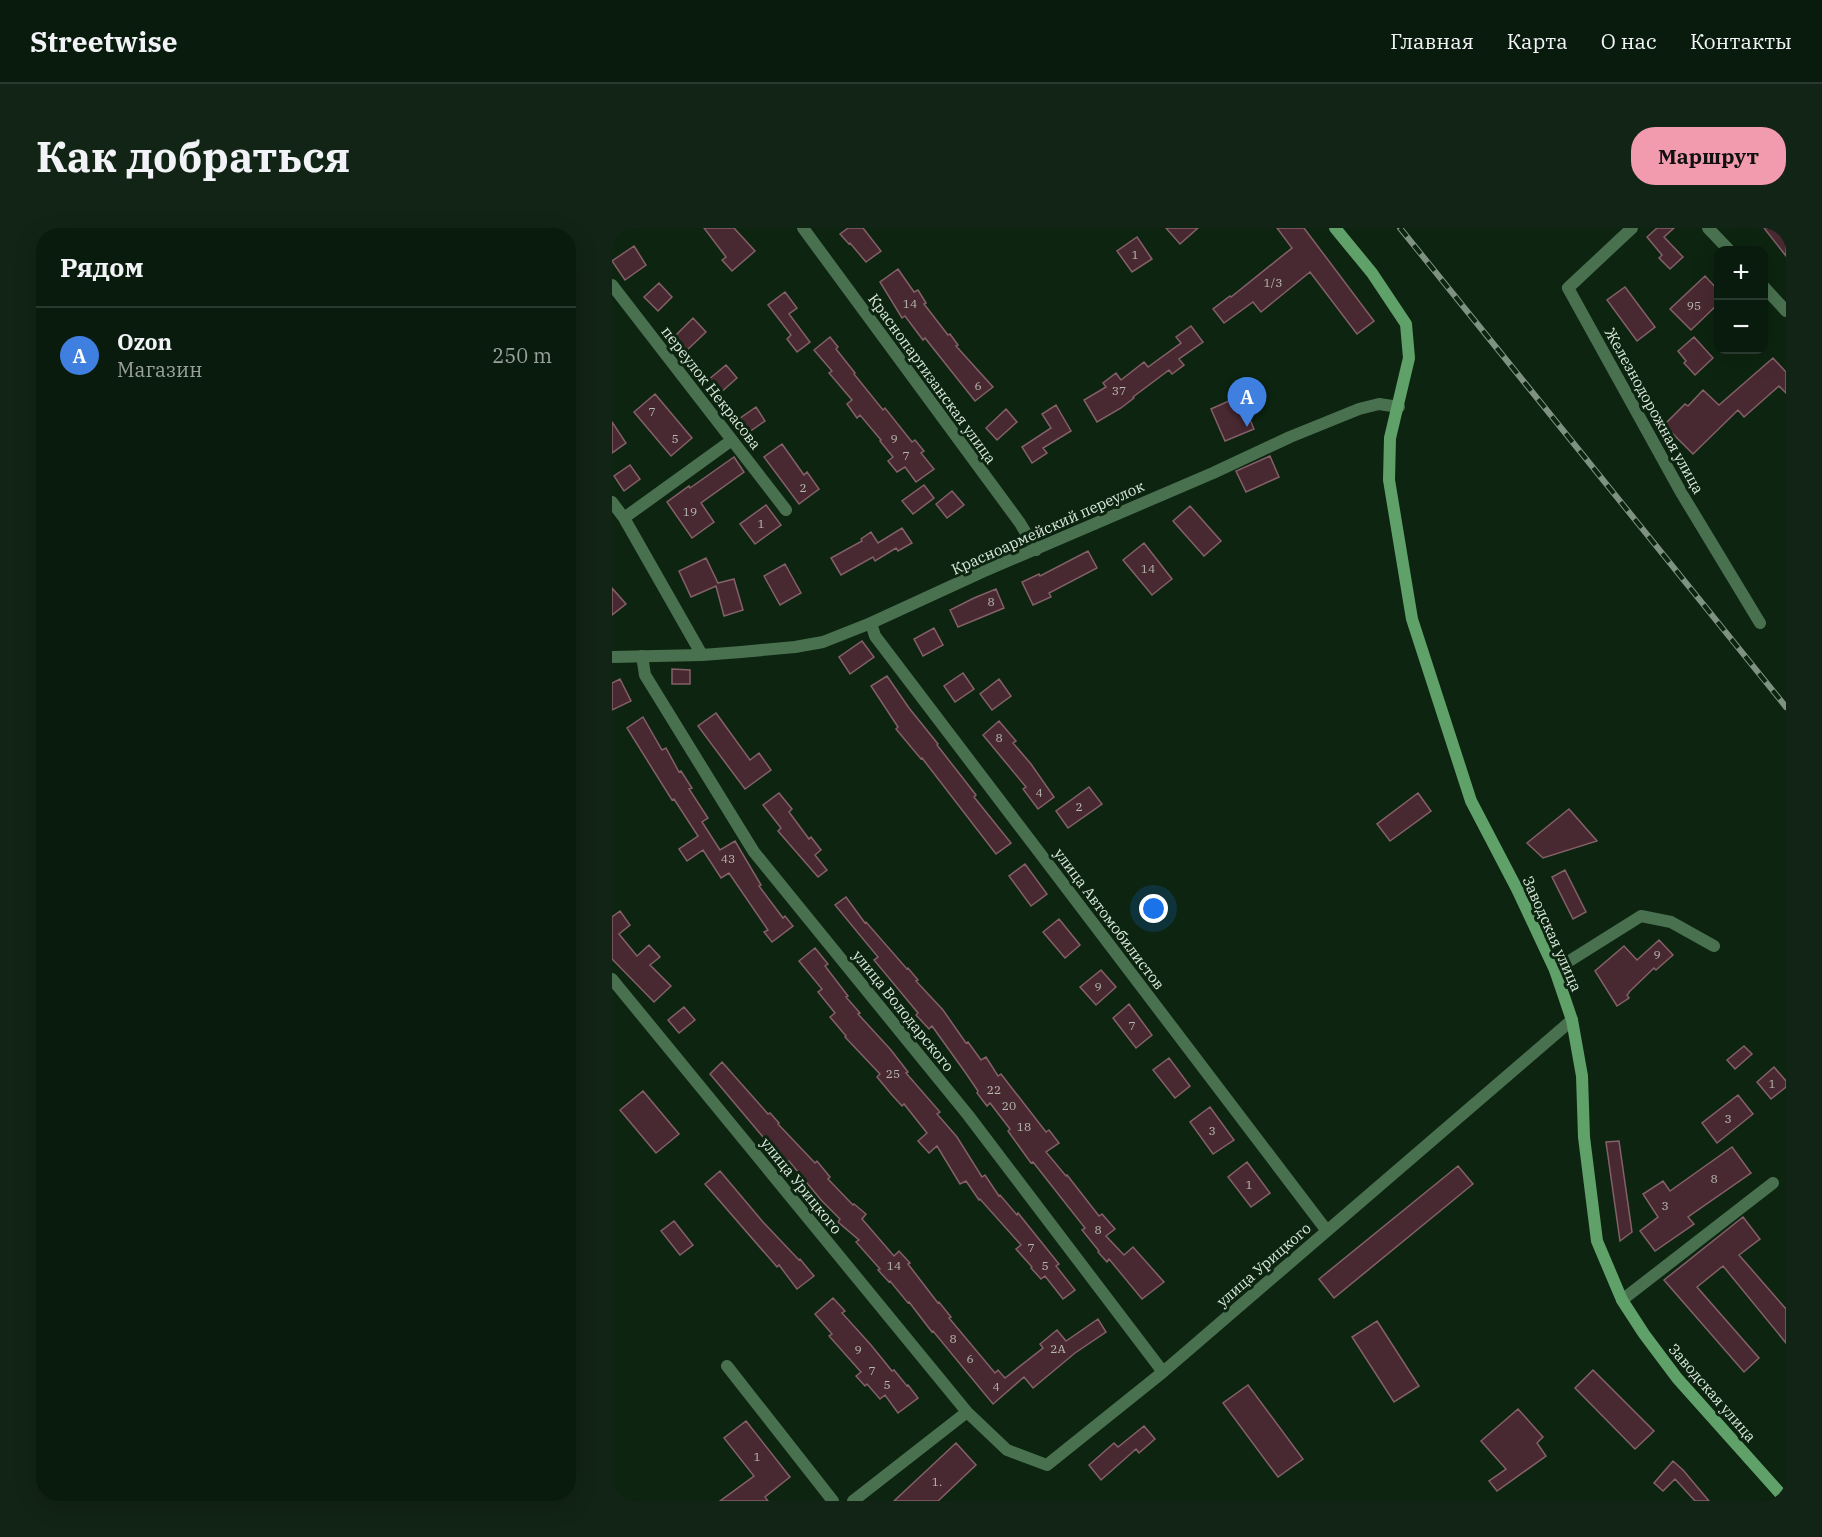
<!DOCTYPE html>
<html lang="ru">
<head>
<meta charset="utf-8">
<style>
  body { margin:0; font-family:"IBM Plex Serif",serif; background:#122415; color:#f1f3f6 }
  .controls { position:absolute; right:18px; top:18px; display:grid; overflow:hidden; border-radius:12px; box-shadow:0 6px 24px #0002 }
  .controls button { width:54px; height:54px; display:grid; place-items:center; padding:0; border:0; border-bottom:2px solid #29392d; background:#091b0c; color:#f1f3f6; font:30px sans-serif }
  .you { position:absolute; left:542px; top:681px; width:21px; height:21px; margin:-15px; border:4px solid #fff; border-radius:50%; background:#1a73e8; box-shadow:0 0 0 9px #1a73e833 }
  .badge { display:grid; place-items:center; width:39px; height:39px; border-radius:50%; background:#f29aae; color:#fff; font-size:20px; font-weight:700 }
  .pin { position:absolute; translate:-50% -50px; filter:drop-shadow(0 2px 3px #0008) }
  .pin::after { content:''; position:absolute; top:32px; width:21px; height:18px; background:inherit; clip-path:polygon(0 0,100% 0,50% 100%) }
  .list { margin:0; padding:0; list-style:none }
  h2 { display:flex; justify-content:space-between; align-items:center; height:78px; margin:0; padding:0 24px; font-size:26px }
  h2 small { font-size:20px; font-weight:400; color:#99a19d }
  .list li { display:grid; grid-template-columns:39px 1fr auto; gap:18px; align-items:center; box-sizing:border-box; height:96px; padding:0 24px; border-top:2px solid #29392d }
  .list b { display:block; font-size:22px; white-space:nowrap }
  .list p { margin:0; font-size:20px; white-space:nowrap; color:#99a19d }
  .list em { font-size:20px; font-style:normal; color:#99a19d }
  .map { position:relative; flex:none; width:1174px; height:1273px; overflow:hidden; border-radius:24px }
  header { display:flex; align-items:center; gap:36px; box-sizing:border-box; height:84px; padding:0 30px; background:#091b0c; border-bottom:2px solid #29392d }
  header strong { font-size:28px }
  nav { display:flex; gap:33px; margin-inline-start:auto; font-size:21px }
  .intro { display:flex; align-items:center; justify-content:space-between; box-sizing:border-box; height:144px; padding:0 36px }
  h1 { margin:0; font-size:42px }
  .button { padding:15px 27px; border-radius:24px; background:#f29aae; color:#111; font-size:21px; font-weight:700 }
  main { display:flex; gap:36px; padding:0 36px }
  aside { flex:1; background:#091b0c; border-radius:24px; box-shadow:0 6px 24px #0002 }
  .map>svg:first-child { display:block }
  .building { fill:#492931; stroke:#846068; stroke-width:1.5 }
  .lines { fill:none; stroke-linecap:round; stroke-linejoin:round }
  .minor { stroke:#49714f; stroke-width:12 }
  .tertiary { stroke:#49714f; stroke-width:12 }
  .secondary { stroke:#60a169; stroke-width:12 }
  .rail-casing { stroke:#7f9282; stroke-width:6 }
  .rail { stroke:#0c2410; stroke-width:4; stroke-dasharray:11; stroke-linecap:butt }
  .labels { text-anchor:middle; stroke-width:6; stroke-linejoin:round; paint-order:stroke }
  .number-label { font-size:12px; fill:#b6bab2 }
  .street-label { font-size:15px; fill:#dbeadd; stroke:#0c2410 }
</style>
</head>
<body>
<header>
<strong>Streetwise</strong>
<nav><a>Главная</a><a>Карта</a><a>О нас</a><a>Контакты</a></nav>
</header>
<div class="intro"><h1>Как добраться</h1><a class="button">Маршрут</a></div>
<main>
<aside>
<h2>Рядом<small></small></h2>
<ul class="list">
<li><span class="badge" style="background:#3f7fe0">A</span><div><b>Ozon</b><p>Магазин</p></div><em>250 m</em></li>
</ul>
</aside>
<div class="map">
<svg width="1174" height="1273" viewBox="0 0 1174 1273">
  <rect width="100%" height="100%" fill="#0c2410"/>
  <path class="building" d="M92,0H122L143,23L120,43L110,32L114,29Z
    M236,0H251L269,23L254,34L238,15L237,16L228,6Z
    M554,0H586L568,16Z
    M665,0H692L762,93L745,106L698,44L649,84L641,74L612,95L601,81L618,68L619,69L680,20Z
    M1045,0H1062L1052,9L1071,29L1058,41L1047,30L1050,27L1035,9Z
    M1152,0H1174V28Z
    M525,9L540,31L520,44L505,23Z
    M22,18L34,37L13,52L0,33Z
    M286,41L302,64L306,62L314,75L312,76L336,107L338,106L346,117L344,118L381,159L363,173L313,110L311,112L293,88L290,90L268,54Z
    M1093,48L1107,63V75L1079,102L1058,81Z
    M47,55L60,69L46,83L32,69Z
    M1013,59L1043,99L1025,113L995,72Z
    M173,64L185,80L177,86L198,114L185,124L175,111L179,107L156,77Z
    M81,90L94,104L74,123L61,110Z
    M579,98L591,114L567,131L572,137L560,146L557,142L521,169L522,170L509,180L485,194L472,172L494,159L491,155L504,145L509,152L532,134L536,139L569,115L564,109Z
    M218,109L226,119L224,121L243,145L242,146L271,182L273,180L300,214L303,212L312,223L309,225L322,241L304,254L293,239L285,244L276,233L281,229L268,213L269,212L248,187L245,190L235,176L240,172L217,145L220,143L202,122Z
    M1082,109L1101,130L1083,147L1072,135L1074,133L1066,123Z
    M1161,130L1174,144V165L1167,158L1132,189L1126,182L1081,226L1052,197L1073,176L1076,178L1091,162L1107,177Z
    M114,137L125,150L107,166L96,152Z
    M43,166L80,210L59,228L22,184Z
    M628,168L642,201L613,213L599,181Z
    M444,177L459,203L431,220L435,225L420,235L410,219L439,200L430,186Z
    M144,179L153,193L133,207L124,193Z
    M394,181L405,194L385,212L374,200Z
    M0,194L14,215L0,225Z
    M170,216L192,247L195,244L207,261L187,276L152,229Z
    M658,228L667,249L634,264L624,243Z
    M122,229L132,244L89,275L102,294L80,310L55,274L77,258L78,260Z
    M18,237L28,251L12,263L2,248Z
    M312,257L322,270L301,286L290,273Z
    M340,263L352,277L335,290L324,276Z
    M154,277L169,297L143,316L128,296Z
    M578,278L609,313L592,328L561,293Z
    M290,300L300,315L286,323L284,320L263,333L261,329L229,347L219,330L250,313L249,311L259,304L266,315Z
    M532,315L560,351L540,367L511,332Z
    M476,323L485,340L437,365L439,369L421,377L410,354L427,346L428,348Z
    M94,330L106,355L122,351L131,382L112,388L104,358L79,369L67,343Z
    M173,336L189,365L168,377L152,348Z
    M0,360L14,376L0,387Z
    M384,361L392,380L346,399L338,382L362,370Z
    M322,400L331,417L311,428L302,411Z
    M250,413L262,429L238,446L227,429Z
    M60,441L78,442V456H60Z
    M351,445L362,461L343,474L332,458Z
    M275,448L297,480L326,516L325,517L364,567L362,569L399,615L384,626L310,530L309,531L284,501L286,499L259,458Z
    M8,451L19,473L0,482V455Z
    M387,451L399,468L380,482L368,466Z
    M104,485L138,532L147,525L159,542L133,561L86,498Z
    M31,489L50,522L54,520L67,544L69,543L80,560L77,561L96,590L90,594L108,622L123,613L149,657L147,658L171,690L173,688L181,698L160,714L152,704L156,702L117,645L109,650L91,622L75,633L67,621L86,608L62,571L60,572L15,500Z
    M387,493L404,513L401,515L419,536L442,569L426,581L411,561L414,559L371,507Z
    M477,559L490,576L456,600L444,583Z
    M167,565L180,581L177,584L197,611L199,609L209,622L203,627L215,642L206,649L166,603L169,600L151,577Z
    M806,565L819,583L778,613L765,596Z
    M957,581L985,613L931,630L915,615Z
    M413,636L435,666L419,678L397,648Z
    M953,642L974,684L961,691L940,649Z
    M234,669L253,695L254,694L295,741L296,740L306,752L304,753L331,782L354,815L356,814L369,832L374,829L386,848L389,846L434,904L437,902L447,915L434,924L454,948L455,947L487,988L490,986L503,1001L494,1008L512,1027L521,1019L552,1054L530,1071L497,1031L495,1034L486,1024L487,1023L470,1002L473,1000L421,934L419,935L396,903L398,901L378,875L375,878L365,865L366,863L353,844L320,798L317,801L304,787L306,785L262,732L266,729L223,677Z
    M8,683L18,697L7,706L25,728L37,717L48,729L38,737L59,758L42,774L0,731V689Z
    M447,691L468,717L453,730L431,704Z
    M1047,712L1061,727L1044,742L1042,740L1017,764V765L1015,767L1017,770L1005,778L983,743L1012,718L1025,732Z
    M203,720L216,736L213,738L236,768L234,769L248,785L246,786L279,822L296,844L294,845L328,884L325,886L345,909L370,949L373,947L387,968L388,967L405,987L406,985L447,1036L444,1038L463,1062L451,1071L433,1048L429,1051L419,1040L420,1039L404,1021L409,1017L368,971L367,972L354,953L348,956L325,918L317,925L306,913L315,905L292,876L290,878L280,867L265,849L268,846L233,809L234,808L218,789L223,785L206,764L210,761L187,733Z
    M489,742L504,759L484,777L468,759Z
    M517,776L540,807L524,820L501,790Z
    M72,779L83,792L67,805L56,792Z
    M1132,818L1140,826L1123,841L1115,832Z
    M557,830L578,858L563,870L541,842Z
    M110,834L156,886L158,885L167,895L166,896L203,935L205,933L218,949L216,951L241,977L242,976L254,986L250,991L282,1028L287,1023L298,1035L296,1036L326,1075L327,1074L339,1089L337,1090L383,1145L386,1142L393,1150L431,1120L428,1116L445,1102L454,1113L486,1091L494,1104L463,1125L421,1160L412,1149L381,1176L321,1103L320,1104L297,1074L296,1075L278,1053L277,1054L266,1042L268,1041L244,1014L247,1012L226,994L228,991L209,972L177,933L176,934L151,909L98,846Z
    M1162,839L1174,853V859L1159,871L1145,854Z
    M31,863L67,906L44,925L8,882Z
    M1126,867L1141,886L1105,915L1090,895Z
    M598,879L622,912L601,926L578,894Z
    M1007,913L1020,1004L1008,1013L994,914Z
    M1120,919L1139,945L1076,989L1082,996L1043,1023L1028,1003L1046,989L1031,966L1051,953L1058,963Z
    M635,934L658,965L639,979L616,949Z
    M846,938L861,956L722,1070L707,1051Z
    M108,943L151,994L187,1032L188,1031L202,1048L185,1061L167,1037L165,1039L93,956Z
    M1131,989L1148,1011L1127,1027L1174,1081V1115L1111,1038L1085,1059L1147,1130L1132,1144L1052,1052Z
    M62,993L81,1017L68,1027L49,1003Z
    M221,1070L233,1083L230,1085L259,1117L280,1143L282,1142L295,1158L296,1157L306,1170L286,1185L273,1167L268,1171L255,1156L253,1158L244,1148L249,1144L217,1108L220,1106L203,1086Z
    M765,1093L807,1158L782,1174L740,1109Z
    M981,1142L1042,1203L1023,1221L963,1160Z
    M636,1157L691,1231L666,1249L611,1175Z
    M906,1181L931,1209L925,1215L934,1228L885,1263L877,1253L894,1241L869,1213Z
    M134,1193L178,1249L153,1269L156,1273H108L142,1248L112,1210Z
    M532,1198L543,1211L527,1225L524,1221L489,1252L477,1237L502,1215L506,1219Z
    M344,1215L364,1237L326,1273H282Z
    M1061,1233L1071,1242L1097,1273H1083L1063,1251L1051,1263L1042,1255Z"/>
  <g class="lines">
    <path class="minor" d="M191,0L408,295L424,322
      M1020,0L956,60L1070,266L1148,395
      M0,57L174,282
      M0,274L12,290L90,427
      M12,290L120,212
      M259,395L263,408L715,1003
      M30,428L33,447L142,624L356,887L551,1144
      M943,742L1029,688L1059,694L1102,718
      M0,751L355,1184L395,1222L435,1237L551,1144L960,792
      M1010,1072L1161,955
      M115,1138L221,1273
      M241,1273L355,1184"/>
    <path class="tertiary" d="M1096,0L1117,22
      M1152,59L1174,83
      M0,429L90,427L129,424L183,419L211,414L259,395L370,344L601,245L678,209L747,181L767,176L787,179"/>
    <path class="secondary" d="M723,0L760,45L794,96L797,130L778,210L777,252L800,391L859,573L905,661L943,742L960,792L970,848L972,909L985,1013L1010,1072L1032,1106L1065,1150L1174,1272"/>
    <g class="rail-casing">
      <path id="rail" d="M788,0L1174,479"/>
    </g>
    <use href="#rail" class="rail"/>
  </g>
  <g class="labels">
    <g class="number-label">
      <text x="523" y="31">1</text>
      <text x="661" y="59">1/3</text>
      <text x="298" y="80">14</text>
      <text x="1082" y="82">95</text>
      <text x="366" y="162">6</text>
      <text x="507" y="167">37</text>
      <text x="40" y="188">7</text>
      <text x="63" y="215">5</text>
      <text x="282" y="215">9</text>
      <text x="294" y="232">7</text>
      <text x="191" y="264">2</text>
      <text x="78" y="288">19</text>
      <text x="149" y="300">1</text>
      <text x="536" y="345">14</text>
      <text x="379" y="378">8</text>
      <text x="387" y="514">8</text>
      <text x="427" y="569">4</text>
      <text x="467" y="583">2</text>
      <text x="116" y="635">43</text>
      <text x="1045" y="731">9</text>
      <text x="486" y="763">9</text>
      <text x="520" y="802">7</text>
      <text x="281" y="850">25</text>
      <text x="1160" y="860">1</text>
      <text x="382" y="866">22</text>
      <text x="397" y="882">20</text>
      <text x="1116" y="895">3</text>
      <text x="412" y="903">18</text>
      <text x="600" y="907">3</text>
      <text x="1102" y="955">8</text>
      <text x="637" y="961">1</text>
      <text x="1053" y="982">3</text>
      <text x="486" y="1006">8</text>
      <text x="419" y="1024">7</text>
      <text x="282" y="1042">14</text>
      <text x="433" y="1042">5</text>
      <text x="341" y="1115">8</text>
      <text x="446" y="1125">2А</text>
      <text x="246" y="1126">9</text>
      <text x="358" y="1135">6</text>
      <text x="260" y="1147">7</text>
      <text x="275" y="1161">5</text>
      <text x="384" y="1163">4</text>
      <text x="145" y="1233">1</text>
      <text x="325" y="1258">1.</text>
    </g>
    <g class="street-label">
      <text transform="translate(320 151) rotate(54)" y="5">Краснопартизанская улица</text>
      <text transform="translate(99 160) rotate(52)" y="5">переулок Некрасова</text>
      <text transform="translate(1042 183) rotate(61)" y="5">Железнодорожная улица</text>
      <text transform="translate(436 300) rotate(-24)" y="5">Красноармейский переулок</text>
      <text transform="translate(497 691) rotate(53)" y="5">улица Автомобилистов</text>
      <text transform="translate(940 706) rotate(66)" y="5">Заводская улица</text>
      <text transform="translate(291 783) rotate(51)" y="5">улица Володарского</text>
      <text transform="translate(189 958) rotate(51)" y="5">улица Урицкого</text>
      <text transform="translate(652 1037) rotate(-41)" y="5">улица Урицкого</text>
      <text transform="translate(1100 1165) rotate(49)" y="5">Заводская улица</text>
    </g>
  </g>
</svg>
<div class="controls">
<button>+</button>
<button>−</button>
</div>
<div class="you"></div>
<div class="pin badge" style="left:635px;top:199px;background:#3f7fe0">A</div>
</div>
</main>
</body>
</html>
